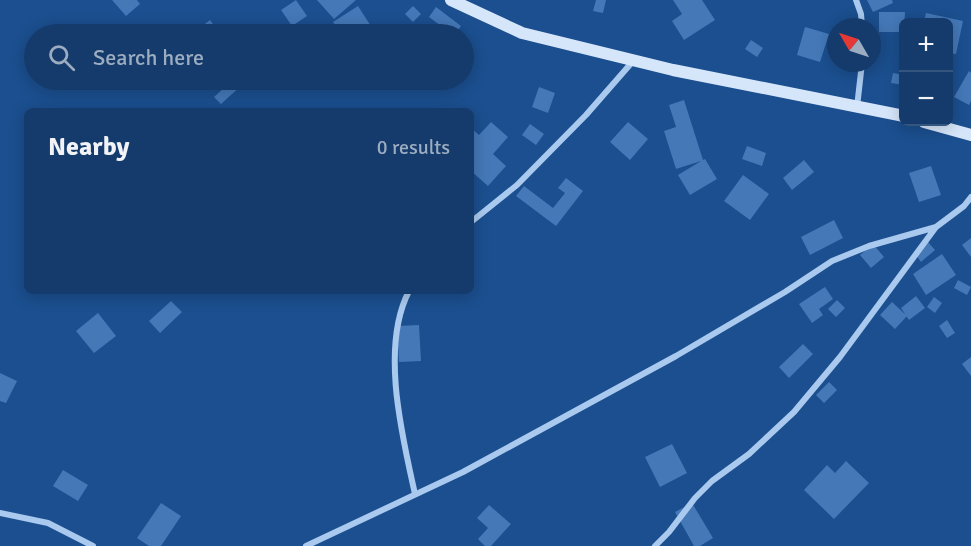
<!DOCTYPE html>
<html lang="en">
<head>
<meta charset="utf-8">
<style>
  body { margin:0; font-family:Signika,sans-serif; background:#214673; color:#f1f3f6 }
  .controls { position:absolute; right:18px; top:18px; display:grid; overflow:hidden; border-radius:9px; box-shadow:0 3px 15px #0003 }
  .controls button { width:54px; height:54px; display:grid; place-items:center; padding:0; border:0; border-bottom:2px solid #33557e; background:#143b6b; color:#f1f3f6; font:30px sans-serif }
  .compass { position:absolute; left:827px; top:18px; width:54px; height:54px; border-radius:50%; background:#143b6b; box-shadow:0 3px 15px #0003; rotate:309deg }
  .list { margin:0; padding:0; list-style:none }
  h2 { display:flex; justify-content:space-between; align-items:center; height:78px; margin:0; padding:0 24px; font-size:26px }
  h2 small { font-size:20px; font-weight:400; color:#9dadc1 }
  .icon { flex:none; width:33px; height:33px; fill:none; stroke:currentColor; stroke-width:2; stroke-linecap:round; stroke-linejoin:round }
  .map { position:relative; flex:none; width:971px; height:546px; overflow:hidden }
  .search { position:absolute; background:#143b6b; box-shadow:0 3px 15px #0003; left:24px; top:24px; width:450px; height:66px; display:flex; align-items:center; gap:15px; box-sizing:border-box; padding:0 21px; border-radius:33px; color:#9dadc1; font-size:22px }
  .panel { position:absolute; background:#143b6b; box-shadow:0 3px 15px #0003; left:24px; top:108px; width:450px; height:186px; border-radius:9px }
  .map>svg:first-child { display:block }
  .building { fill:#4478b7 }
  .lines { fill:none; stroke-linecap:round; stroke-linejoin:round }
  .street { stroke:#a9c9ee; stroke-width:6 }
  .secondary { stroke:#d6e6fa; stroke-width:12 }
</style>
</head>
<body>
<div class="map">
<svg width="971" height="546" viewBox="0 0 971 546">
  <rect width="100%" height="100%" fill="#1b4f8f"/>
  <path class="building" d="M112,0H137L140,4L126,16Z
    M296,0L307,16L292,26L281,10Z
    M317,0H356L334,19Z
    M596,0H606L603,13L593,11Z
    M673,0H702L715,20L684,40L672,21L682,14Z
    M867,0H892L893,3L873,12Z
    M358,6L376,34H341L333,22Z
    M413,6L421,14L413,22L405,14Z
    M436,7L461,26L455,34H452L429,17Z
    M879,12H905L904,32H879Z
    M926,13L963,21L956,54L948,53V22H924Z
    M210,20L220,34H200L197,30Z
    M805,27L829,34L820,62L797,55Z
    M751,40L763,48L757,57L745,49Z
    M969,71L971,73V101L969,105L954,97Z
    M893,73L904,75V85L891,83Z
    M233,80H237L242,85L221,104L214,97Z
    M539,87L555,93L548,113L532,107Z
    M684,100L703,160L705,159L717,179L690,195L678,175L701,161L676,169L664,131L676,127L669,105Z
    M491,122L508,137L493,154L506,166L488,186L471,171V128L479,135Z
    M628,122L648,139L630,160L610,142Z
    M530,124L544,134L536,145L522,135Z
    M747,146L766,153L762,166L742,159Z
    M804,160L814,172L792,190L783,178Z
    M931,166L941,195L919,202L909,173Z
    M743,175L769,194L750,220L724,201Z
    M566,178L583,191L556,226L516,196L524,186L553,208L565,193L558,188Z
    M834,220L843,238L810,255L801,237Z
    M971,238V257L962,245Z
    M927,241L935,250L921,262L914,252Z
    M873,244L884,257L871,268L860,255Z
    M942,254L956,275L926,295L913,274Z
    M958,280L971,287L967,295L954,288Z
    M825,287L833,299L819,309L823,315L812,323L799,304Z
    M916,296L925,308L909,320L901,308Z
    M934,297L942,303L935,313L927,307Z
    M837,300L845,308L836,317L828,309Z
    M171,301L182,312L160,333L149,321Z
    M892,302L907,316L895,329L880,315Z
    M98,313L116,336L94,353L76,331Z
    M947,320L955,333L947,338L939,326Z
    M419,325L421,361L399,362L397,326Z
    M803,344L813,354L789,378L779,367Z
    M971,357V376L962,364Z
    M0,373L17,381L6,403L0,401Z
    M829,382L837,390L824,403L816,395Z
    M672,444L687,473L660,487L645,457Z
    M846,461L869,483L834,519L804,490L827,465L835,473Z
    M63,470L88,485L78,501L53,486Z
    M161,503L181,516L161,546H149L137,538Z
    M692,503L713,538L700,546H694L675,512Z
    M489,505L511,524L491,546H485L478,539L488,528L477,518Z"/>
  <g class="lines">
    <path class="street" d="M856,0L861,14L862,27
      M857,107L862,63
      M471,222L517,185L586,115L634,60
      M409,291C380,347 402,435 415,494
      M0,513L48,523L93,546
      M306,546L463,472L676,356L785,292L832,261L869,246L936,227
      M655,546L669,532L695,498L712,481L749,454L794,412L840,357L936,227L964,206L971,197"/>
    <path class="secondary" d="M451,0L522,33L673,70L904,116
      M924,122L971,135"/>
  </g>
</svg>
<div class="controls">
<button>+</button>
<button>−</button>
</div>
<svg class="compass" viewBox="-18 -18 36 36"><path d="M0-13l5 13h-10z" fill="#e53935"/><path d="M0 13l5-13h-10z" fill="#9dadc1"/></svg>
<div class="search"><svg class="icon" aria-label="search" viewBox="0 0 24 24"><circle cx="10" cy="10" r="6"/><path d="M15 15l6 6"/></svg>Search here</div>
<section class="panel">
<h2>Nearby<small>0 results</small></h2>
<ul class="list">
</ul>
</section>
</div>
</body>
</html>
